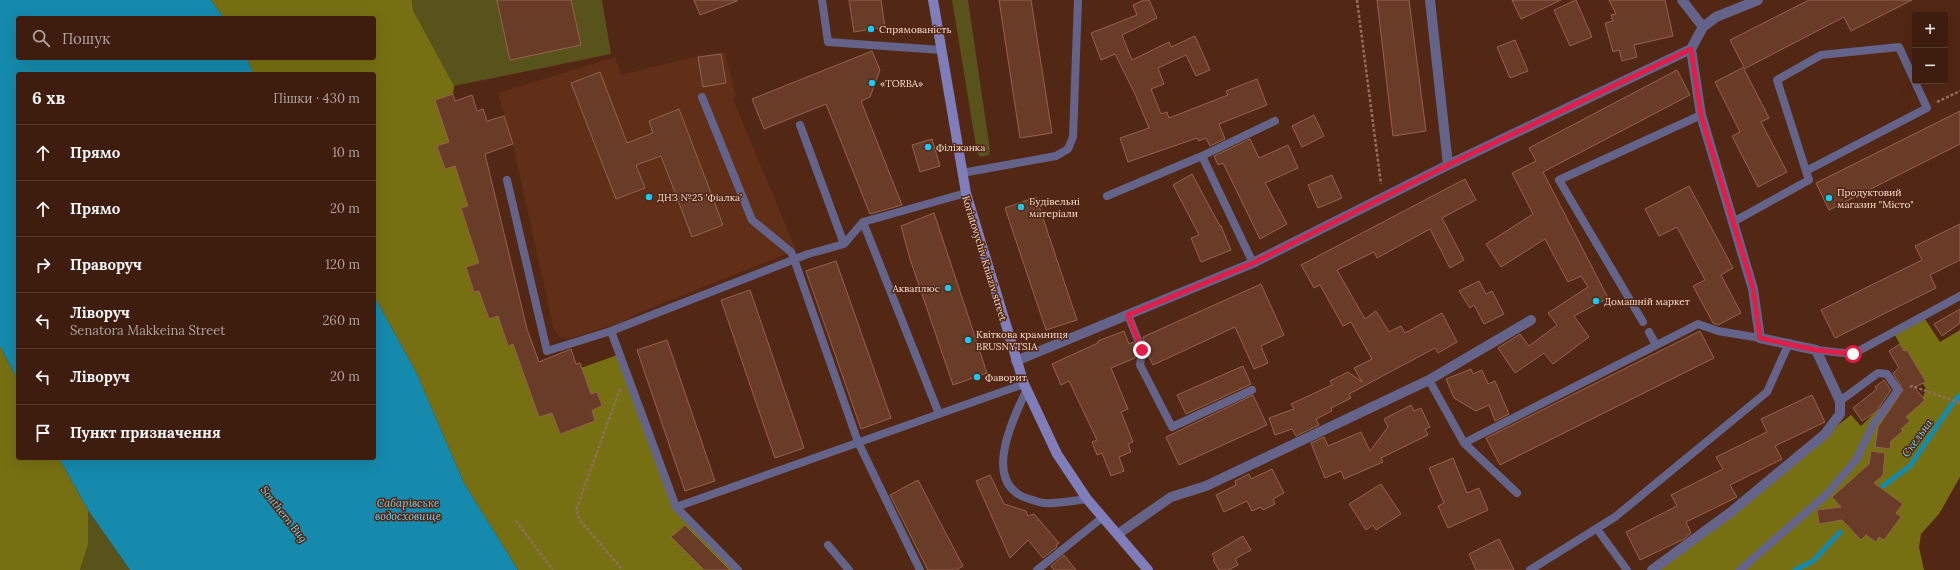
<!DOCTYPE html>
<html lang="uk">
<head>
<meta charset="utf-8">
<style>
  body { margin:0; font-family:Lora,serif; background:#492a1c; color:#f1f3f6 }
  .controls { position:absolute; right:12px; top:12px; display:grid; overflow:hidden; border-radius:4px; box-shadow:0 4px 16px #0002 }
  .controls button { width:36px; height:36px; display:grid; place-items:center; padding:0; border:0; border-bottom:1px solid #573b2e; background:#3e1d0e; color:#f1f3f6; font:20px sans-serif }
  .stop { position:absolute; width:12px; height:12px; margin:-9px; border:3px solid #e11d48; border-radius:50%; background:#fff }
  .stop.end { background:#e11d48; border-color:#fff; box-shadow:0 1px 4px #0008 }
  .list { margin:0; padding:0; list-style:none }
  h2 { display:flex; justify-content:space-between; align-items:center; height:52px; margin:0; padding:0 16px; font-size:17px }
  h2 small { font-size:13px; font-weight:400; color:#ada29e }
  .list li { display:grid; grid-template-columns:26px 1fr auto; gap:12px; align-items:center; box-sizing:border-box; height:56px; padding:0 16px; border-top:1px solid #573b2e }
  .list b { display:block; font-size:15px; white-space:nowrap }
  .list p { margin:0; font-size:13px; white-space:nowrap; color:#ada29e }
  .list em { font-size:13px; font-style:normal; color:#ada29e }
  .icon { flex:none; width:22px; height:22px; fill:none; stroke:currentColor; stroke-width:2; stroke-linecap:round; stroke-linejoin:round }
  .map { position:relative; flex:none; width:1960px; height:570px; overflow:hidden }
  .search { position:absolute; background:#3e1d0e; box-shadow:0 4px 16px #0002; left:16px; top:16px; width:360px; height:44px; display:flex; align-items:center; gap:10px; box-sizing:border-box; padding:0 14px; border-radius:4px; color:#ada29e; font-size:15px }
  .panel { position:absolute; background:#3e1d0e; box-shadow:0 4px 16px #0002; left:16px; top:72px; width:360px; height:388px; border-radius:4px }
  .map>svg:first-child { display:block }
  .built { fill:#612f17 }
  .green { fill:#58531b }
  .forest { fill:#777012 }
  .water { fill:#158aad }
  .lines { fill:none; stroke-linecap:round; stroke-linejoin:round }
  .stream { stroke:#158aad; stroke-width:5 }
  .building { fill:#693c27; stroke:#94634e }
  .path { stroke:#936e5d; stroke-width:2.5; stroke-dasharray:3 2; stroke-linecap:butt }
  .lane { stroke:#64648a; stroke-width:8 }
  .street { stroke:#64648a; stroke-width:10 }
  .secondary { stroke:#7f7eba; stroke-width:10 }
  .route { stroke:#e11d48; stroke-width:5 }
  .poi-dot { fill:#18cafc; stroke:#522713; stroke-width:1.5 }
  .labels { text-anchor:middle; stroke-width:3; stroke-linejoin:round; paint-order:stroke }
  .poi-label { font-size:10px; fill:#f5d9cd; stroke:#522713; text-anchor:start }
  .street-label { font-size:10px; fill:#f5d9cd; stroke:#522713 }
  .water-label { font-size:11px; font-style:italic; fill:#75cef0; stroke:#522713 }
</style>
</head>
<body>
<div class="map">
<svg width="1960" height="570" viewBox="0 0 1960 570">
  <rect width="100%" height="100%" fill="#522713"/>
  <path class="built" d="M725,52L736,96L733,99L796,250L636,314L620,323L569,339L560,337L554,330L513,145L498,93L615,57L621,75L698,56Z"/>
  <path class="green" d="M412,0H602L611,54L454,86L413,10Z
    M952,0H968L990,150L989,155L980,157L977,152Z
    M88,510L130,570H80L88,545Z"/>
  <path class="forest" d="M211,0H412L413,10L454,86L453,94L462,138L438,146L445,169L460,164L467,185L462,187L468,206L461,208L479,263L466,267L474,292L479,291L489,318L498,316L508,346L513,344L539,416L552,413L561,434L594,421L592,410L602,406L597,392L591,394L581,368L620,354L676,507L738,570H518L464,483L416,372L374,296V74H253L247,58H374V18H224Z
    M1923,316L1940,342L1960,330V477L1939,514L1921,534L1919,547L1924,570H1652L1851,415L1861,426L1895,394L1910,410L1920,405L1926,389L1893,332Z
    M0,346L18,381V458H59L88,510V545L80,570H0Z"/>
  <path class="water" d="M0,0H211L224,18H18V58H247L253,74H18V381L0,346Z
    M374,296L416,372L464,483L518,570H130L88,510L59,458H374Z"/>
  <g class="lines">
    <path class="stream" d="M1883,486L1910,466L1952,404L1960,395
      M1795,570L1813,561L1840,532"/>
  </g>
  <path class="building" d="M497,0H571L581,45L510,60Z
    M694,0H737V1L700,15Z
    M849,0H881L885,27L854,32Z
    M999,0H1031L1052,133L1020,138Z
    M1144,0H1149L1157,18L1122,35L1132,60L1169,42L1171,47L1195,36L1210,70L1196,76L1186,55L1158,68L1164,84L1151,89L1161,114L1167,112L1169,118L1228,95L1226,91L1257,79L1267,105L1219,124L1225,139L1210,146L1206,138L1199,141L1197,138L1128,162L1120,138L1149,128L1135,94L1115,54L1101,60L1091,33L1137,15L1133,5Z
    M1377,0H1409L1426,131L1393,136Z
    M1512,0H1561L1521,19Z
    M1576,0L1592,37L1570,46L1554,10Z
    M1609,0H1665L1673,36L1634,45L1637,57L1622,61L1619,50L1613,52L1605,23L1613,21L1611,15L1616,14Z
    M1809,0H1912L1851,31L1844,17L1744,69L1769,118L1761,122L1787,172L1758,187L1732,136L1740,132L1715,82L1744,67L1730,40Z
    M1515,40L1528,71L1510,78L1497,47Z
    M872,51L880,70L870,97L861,101L902,205L870,214L826,104L764,129L752,99Z
    M721,54L726,83L703,87L698,57Z
    M1677,70L1690,95L1543,172L1608,298L1574,316L1589,337L1553,364L1544,353L1515,373L1498,348L1520,334L1529,346L1557,325L1548,313L1588,287L1581,276L1568,282L1545,239L1501,267L1486,244L1533,214L1512,173L1536,161L1529,148Z
    M600,72L627,143L653,133L649,121L679,109L723,225L692,237L661,156L636,165L645,188L616,199L571,83Z
    M453,94L455,101L472,95L477,111L483,109L487,121L504,116L513,144L485,154L527,329L539,362L571,349L576,364L580,363L591,394L597,392L602,406L592,410L595,421L560,434L552,413L539,417L513,344L508,346L498,316L489,319L479,291L474,292L466,267L479,263L461,208L468,206L455,166L445,169L437,146L449,142L435,100Z
    M1960,111V144L1829,210L1816,183Z
    M1314,115L1324,136L1302,147L1292,126Z
    M932,139L940,166L920,172L912,145Z
    M1250,139L1259,158L1288,145L1298,168L1265,183L1287,224L1260,239L1223,163L1218,165L1214,156Z
    M1192,174L1220,226H1221L1231,250L1201,262L1191,238L1199,235L1173,185Z
    M1332,175L1342,198L1318,208L1308,185Z
    M1465,179L1476,200L1442,218L1464,260L1450,268L1430,229L1377,258L1374,252L1337,270L1365,319L1376,311L1389,332L1401,326L1405,333L1442,313L1457,342L1438,353L1435,348L1349,394L1351,398L1331,408L1332,411L1316,419L1319,425L1296,436L1292,429L1275,435L1269,418L1294,409L1291,404L1332,385L1330,381L1348,372L1362,382L1354,368L1372,359L1351,322L1343,326L1320,285L1314,288L1301,265Z
    M1689,186L1733,268L1721,275L1741,313L1718,325L1713,323L1693,286L1705,280L1677,227L1659,236L1645,209Z
    M1036,197L1077,320L1046,330L1005,208Z
    M934,213L987,373L953,385L910,259L901,226Z
    M1960,224V260L1930,275L1936,288L1835,338L1821,310L1922,260L1915,246Z
    M836,261L891,418L861,429L806,271Z
    M1479,281L1486,294L1492,291L1504,314L1484,324L1474,305L1470,308L1459,291Z
    M1261,284L1284,335L1261,346L1268,363L1254,369L1235,327L1153,365L1147,353L1143,337Z
    M750,290L804,448L775,458L721,300Z
    M1960,309V323L1942,336L1934,324Z
    M1124,331L1129,344L1133,342L1136,351L1135,358L1111,368L1128,409L1121,412L1133,442L1128,444L1131,452L1119,457L1124,471L1111,476L1102,453L1097,455L1092,442L1097,440L1069,381L1061,385L1052,364L1098,343V341Z
    M1700,331L1714,358L1500,465L1486,438Z
    M667,340L715,481L685,491L637,350Z
    M1900,344L1904,351L1907,350L1926,382L1914,387L1925,400L1906,417L1910,421L1901,429L1903,431L1891,441L1890,449L1875,447L1878,427L1903,390L1893,373L1899,368L1889,351Z
    M1243,366L1251,384L1249,385L1186,414L1177,395Z
    M1471,369L1473,374L1482,370L1488,384L1495,381L1509,414L1495,421L1489,405L1476,411L1454,398L1446,379Z
    M1884,380L1891,390L1876,412L1862,421L1853,408L1877,389L1875,387Z
    M1253,395L1267,425L1179,465L1166,437Z
    M1812,395L1825,422L1775,446L1782,459L1730,485L1737,497L1686,522L1691,533L1684,539L1640,560L1626,532L1677,506L1671,495L1723,469L1716,457L1767,432L1761,419Z
    M1411,405L1414,411L1421,408L1430,427L1425,429L1428,435L1381,458L1383,462L1344,479L1341,471L1325,478L1311,443L1324,437L1328,446L1361,432L1370,451L1388,427L1384,419Z
    M1871,451L1885,453L1883,475L1874,483L1903,504L1896,513L1901,517L1884,540L1879,537L1876,542L1866,535L1861,540L1842,520L1819,524L1817,510L1841,507L1832,497L1869,464Z
    M1453,458L1467,493L1479,488L1488,510L1448,528L1438,506L1444,503L1429,468Z
    M1272,469L1284,493L1273,499L1275,504L1263,510L1261,507L1252,511L1247,501L1224,512L1216,495L1236,485L1235,481L1249,474L1251,479Z
    M990,475L1004,504L1026,511L1028,516L1034,514L1059,543L1056,545L1057,547L1043,558L1028,540L1010,558L976,481Z
    M918,480L963,566L956,570H928L890,495Z
    M1381,484L1401,514L1376,530L1373,525L1366,530L1349,504Z
    M685,525L730,570H704L671,537Z
    M1243,536L1251,550L1235,559L1238,565L1228,570H1219L1213,560L1215,559L1212,554Z
    M1499,539L1514,570H1476L1469,554Z
    M1064,555L1076,570H1054L1051,566Z"/>
  <g class="lines">
    <path class="path" d="M1357,0L1381,184
      M1937,102L1960,91
      M1910,387L1912,386L1960,403
      M620,389L577,507V513L581,522L623,570
      M516,521L553,570"/>
    <path class="lane" d="M822,0L828,42L941,50
      M702,97L752,220L791,252L794,259L858,442L920,570
      M800,125L844,244
      M1202,156L1253,263
      M962,173L1056,156L1068,149L1073,137L1078,0
      M507,180L547,351L611,331L808,254L844,244L863,222L966,193
      M1107,196L1202,156L1275,121
      M863,222L939,414
      M1733,222L1809,180L1806,171L1777,80L1821,55L1899,47L1927,108L1806,171
      M1128,315L1142,350L1140,365L1172,427L1252,390
      M1643,322L1559,180L1701,115
      M611,331L676,507L738,570
      M1649,332L1656,345
      M1816,350L1853,354L1960,296
      M1429,380L1464,443L1517,493
      M1027,389C1013,419 980,484 1029,499C1034,500 1039,503 1044,503C1057,504 1073,501 1087,499
      M1464,443L1698,324L1718,331L1760,338
      M676,507L1024,384
      M1597,529L1627,570
      M828,545L849,570
      M1037,570L1103,517
      M1530,570L1615,517L1767,392L1789,343
      M1740,570L1827,494L1856,460L1873,425L1898,390L1887,374L1878,373L1840,401"/>
    <path class="street" d="M1430,0L1448,165
      M1682,0L1703,27
      M1016,361L1253,263L1448,165L1691,49
      M1118,534L1171,497L1206,486L1429,380L1531,320
      M1652,570L1731,512L1825,434L1840,414V401L1816,350L1760,338L1753,289L1701,115L1691,49L1703,27L1716,17L1758,0"/>
    <path class="secondary" d="M933,0L966,193L1024,384L1057,454L1087,499L1148,570"/>
  </g>
  <g class="lines">
    <path class="route" d="M1142,350L1128,315L1253,263L1448,165L1691,49L1701,115L1753,288L1760,338L1816,350L1853,354"/>
  </g>
  <g class="poi-dot">
    <circle cx="871" cy="29" r="4"/>
    <circle cx="872" cy="83" r="4"/>
    <circle cx="928" cy="147" r="4"/>
    <circle cx="649" cy="197" r="4"/>
    <circle cx="1829" cy="198" r="4"/>
    <circle cx="1021" cy="207" r="4"/>
    <circle cx="948" cy="288" r="4"/>
    <circle cx="1596" cy="301" r="4"/>
    <circle cx="968" cy="340" r="4"/>
    <circle cx="977" cy="377" r="4"/>
  </g>
  <g class="labels">
    <g class="poi-label">
      <text x="879" y="33">Спрямованість</text>
      <text x="880" y="87">«TORBA»</text>
      <text x="936" y="151">Філіжанка</text>
      <text x="1837" y="196">Продуктовий<tspan x="1837" dy="12">магазин "Місто"</tspan></text>
      <text x="657" y="201">ДНЗ №25 'Фіалка'</text>
      <text x="1029" y="205">Будівельні<tspan x="1029" dy="12">матеріали</tspan></text>
      <text x="940" y="292" text-anchor="end">Акваплюс</text>
      <text x="1604" y="305">Домашній маркет</text>
      <text x="976" y="338">Квіткова крамниця<tspan x="976" dy="12">BRUSNYTSIA</tspan></text>
      <text x="985" y="381">Фаворит</text>
    </g>
    <g class="street-label">
      <text transform="translate(985 258) rotate(73)" y="4">Koriatovychiv Kniaziv street</text>
    </g>
    <g class="water-label">
      <text transform="translate(1917 438) rotate(-54)" y="4">Скельна</text>
      <text x="408" y="507">Сабарівське<tspan x="408" dy="13">водосховище</tspan></text>
      <text transform="translate(284 514) rotate(52)" y="4">Southern Bug</text>
    </g>
  </g>
</svg>
<div class="controls">
<button>+</button>
<button>−</button>
</div>
<div class="stop" style="left:1853px;top:354px"></div>
<div class="stop end" style="left:1142px;top:350px"></div>
<div class="search"><svg class="icon" aria-label="search" viewBox="0 0 24 24"><circle cx="10" cy="10" r="6"/><path d="M15 15l6 6"/></svg>Пошук</div>
<section class="panel">
<h2>6 хв<small>Пішки · 430 m</small></h2>
<ul class="list">
<li><svg class="icon" aria-label="ahead" viewBox="0 0 24 24"><path d="M12 20V5M6 11l6-6 6 6"/></svg><div><b>Прямо</b></div><em>10 m</em></li>
<li><svg class="icon" aria-label="ahead" viewBox="0 0 24 24"><path d="M12 20V5M6 11l6-6 6 6"/></svg><div><b>Прямо</b></div><em>20 m</em></li>
<li><svg class="icon" aria-label="right" viewBox="0 0 24 24"><path d="M7 20v-9h11M14 6l5 5-5 5"/></svg><div><b>Праворуч</b></div><em>120 m</em></li>
<li><svg class="icon" aria-label="left" viewBox="0 0 24 24"><path d="M17 20v-9H6M10 6l-5 5 5 5"/></svg><div><b>Ліворуч</b><p>Senatora Makkeina Street</p></div><em>260 m</em></li>
<li><svg class="icon" aria-label="left" viewBox="0 0 24 24"><path d="M17 20v-9H6M10 6l-5 5 5 5"/></svg><div><b>Ліворуч</b></div><em>20 m</em></li>
<li><svg class="icon" aria-label="arrive" viewBox="0 0 24 24"><path d="M6 21V4h12l-3 4 3 4H6"/></svg><div><b>Пункт призначення</b></div></li>
</ul>
</section>
</div>
</body>
</html>
